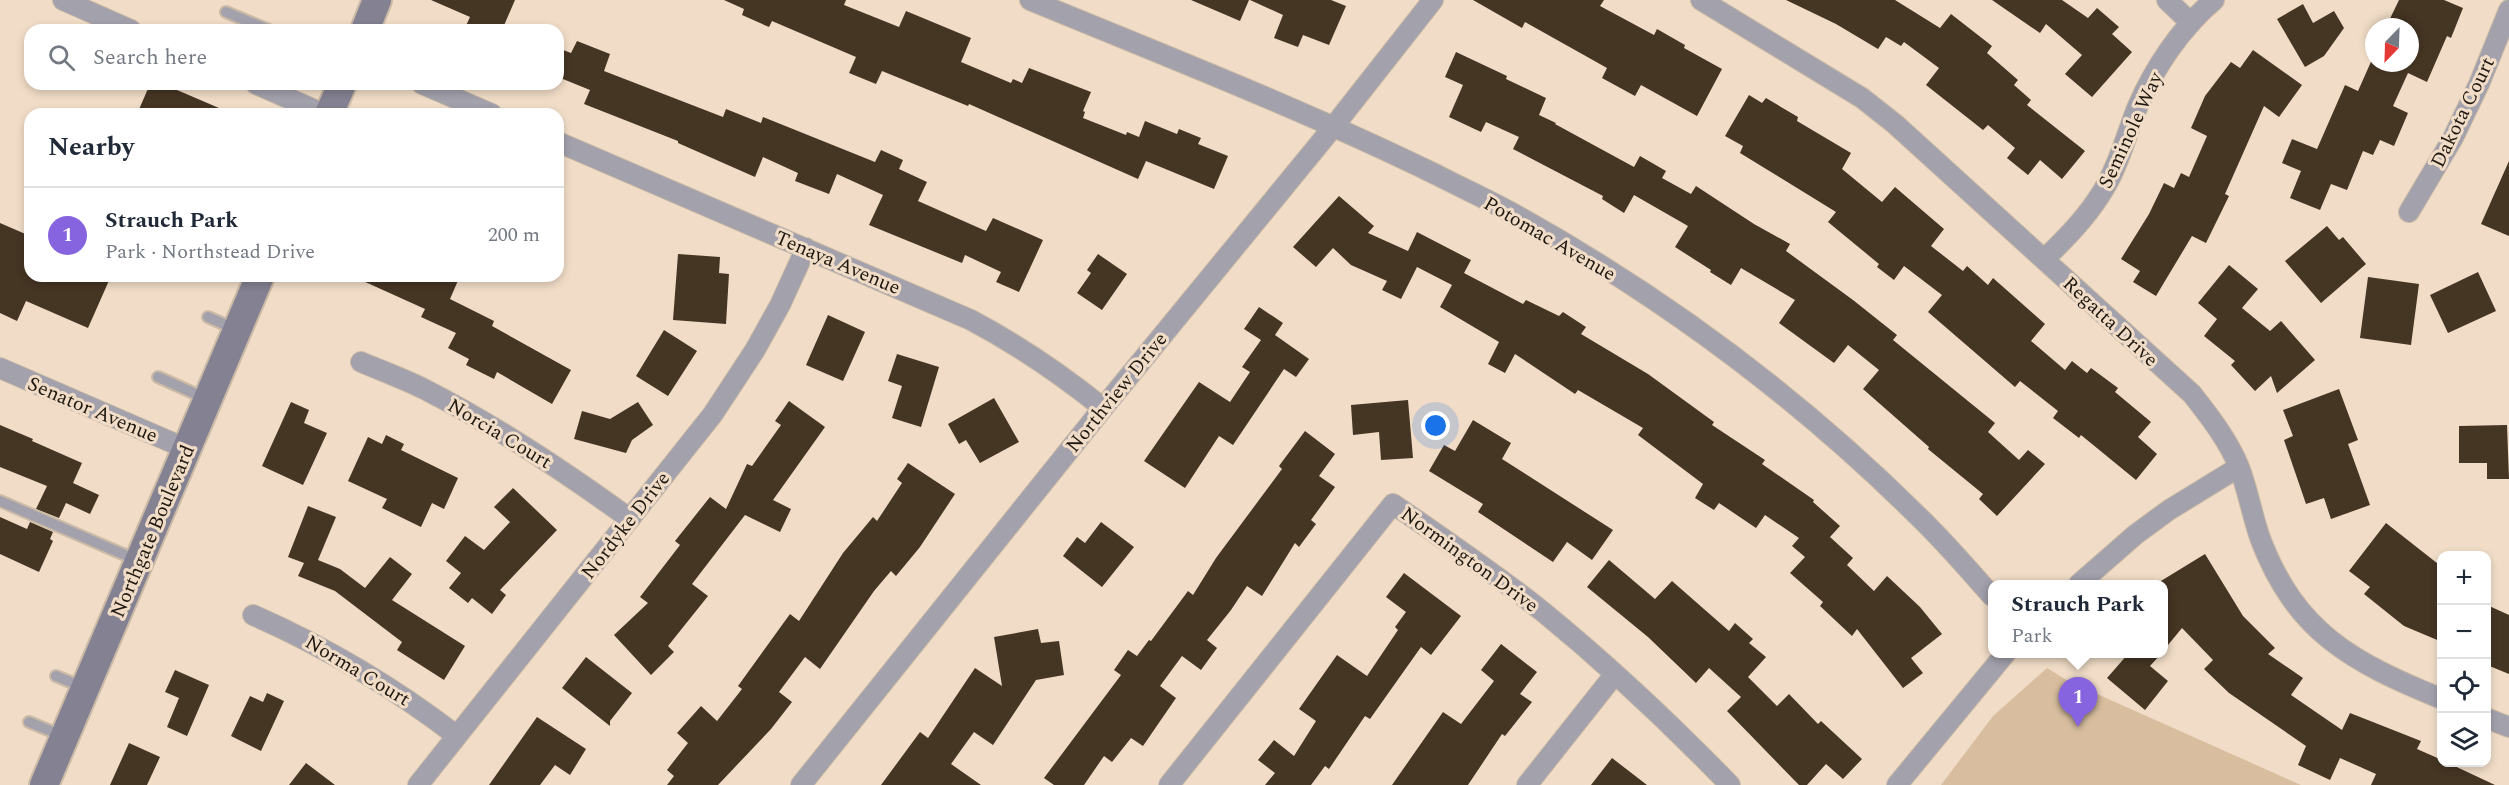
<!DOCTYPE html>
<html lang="en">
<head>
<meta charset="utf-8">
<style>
  body { margin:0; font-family:Spectral,serif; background:#f2f2f3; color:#1f2937 }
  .controls { position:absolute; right:18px; bottom:18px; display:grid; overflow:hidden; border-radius:12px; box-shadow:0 3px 9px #0003 }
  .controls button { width:54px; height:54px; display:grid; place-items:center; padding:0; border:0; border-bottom:2px solid #e0e1e3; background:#fff; color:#1f2937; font:30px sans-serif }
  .compass { position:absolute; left:2365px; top:18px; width:54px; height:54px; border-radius:50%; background:#fff; box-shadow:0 3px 9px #0003; rotate:203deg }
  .you { position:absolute; left:1436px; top:426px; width:21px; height:21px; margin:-15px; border:4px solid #fff; border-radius:50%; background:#1a73e8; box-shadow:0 0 0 9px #1a73e833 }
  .badge { display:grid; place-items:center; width:39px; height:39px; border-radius:50%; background:#8764df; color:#fff; font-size:20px; font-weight:700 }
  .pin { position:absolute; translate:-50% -50px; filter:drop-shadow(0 2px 3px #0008) }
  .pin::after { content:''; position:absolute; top:32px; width:21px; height:18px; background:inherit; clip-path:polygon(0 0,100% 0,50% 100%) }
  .popup { position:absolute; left:1988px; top:580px; width:180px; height:78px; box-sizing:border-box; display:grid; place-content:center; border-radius:12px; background:#fff; filter:drop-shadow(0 2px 4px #0005); font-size:20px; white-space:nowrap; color:#747a83 }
  .popup b { font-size:22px; color:#1f2937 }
  .popup::after { content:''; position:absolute; left:50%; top:100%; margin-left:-12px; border:12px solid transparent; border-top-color:#fff }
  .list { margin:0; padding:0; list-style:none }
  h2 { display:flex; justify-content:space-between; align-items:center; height:78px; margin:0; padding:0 24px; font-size:26px }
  h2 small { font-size:20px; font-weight:400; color:#747a83 }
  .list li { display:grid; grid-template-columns:39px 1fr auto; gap:18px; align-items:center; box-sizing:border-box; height:96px; padding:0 24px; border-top:2px solid #e0e1e3 }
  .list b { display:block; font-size:22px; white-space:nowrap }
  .list p { margin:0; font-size:20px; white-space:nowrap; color:#747a83 }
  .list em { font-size:20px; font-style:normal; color:#747a83 }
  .icon { flex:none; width:33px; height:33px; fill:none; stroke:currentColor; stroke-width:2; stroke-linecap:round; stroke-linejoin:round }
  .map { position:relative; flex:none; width:2509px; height:785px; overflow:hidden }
  .search { position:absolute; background:#fff; box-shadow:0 3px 9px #0003; left:24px; top:24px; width:540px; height:66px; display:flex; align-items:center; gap:15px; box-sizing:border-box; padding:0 21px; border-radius:18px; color:#747a83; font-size:22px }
  .panel { position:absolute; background:#fff; box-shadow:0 3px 9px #0003; left:24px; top:108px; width:540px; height:174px; border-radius:18px }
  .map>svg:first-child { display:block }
  .green { fill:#d8be9f }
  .building { fill:#453523 }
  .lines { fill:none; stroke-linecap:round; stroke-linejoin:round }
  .service-casing { stroke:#cbbaa6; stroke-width:14 }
  .minor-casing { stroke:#cbbaa6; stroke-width:22 }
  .secondary-casing { stroke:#cbbaa6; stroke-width:32 }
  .service { stroke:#a2a1ac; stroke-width:10 }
  .minor { stroke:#a2a1ac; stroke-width:20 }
  .secondary { stroke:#848292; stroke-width:28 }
  .labels { text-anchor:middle; stroke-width:6; stroke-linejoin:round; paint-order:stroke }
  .street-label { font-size:20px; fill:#1f1810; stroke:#f1ddc7 }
</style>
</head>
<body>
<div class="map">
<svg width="2509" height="785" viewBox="0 0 2509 785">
  <rect width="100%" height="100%" fill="#f1ddc7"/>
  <path class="green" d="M2047,668L2068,681L2301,785H1941L1993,716Z"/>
  <path class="building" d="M431,0H515L502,30H464L470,17Z
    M724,0H846L844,5L899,27L906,11L971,38L961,62L1011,83L1013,79L1022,83L1029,68L1091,92L1083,111L1085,112L1083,118L1126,135L1127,132L1139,137L1145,121L1177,134L1179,129L1201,138L1198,144L1228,156L1214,189L1146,161L1138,179L969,104L968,106L882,71L876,84L849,73L856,57L772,21L769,27L742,15L744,9Z
    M1191,0H1249L1240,21Z
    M1250,0H1331L1346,6L1329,45L1303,35L1298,47L1274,38L1283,15Z
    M1473,0H1604L1600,6L1654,35L1657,29L1685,45L1684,48L1722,69L1697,116L1641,85L1635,96L1602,78L1607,68L1525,22L1522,28Z
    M1786,0H1895L1940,28L1951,14L1992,46L1987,53L2018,80L2014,85L2031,100L2027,105L2085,151L2062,179L2040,160L2028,175L2007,158L2015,148L1988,125L1983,130L1926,85L1939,68L1904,42L1901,46L1886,37L1878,49L1836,24Z
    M1992,0H2062L2088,18L2097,8L2119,27L2112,34L2132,52L2092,97L2065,74L2082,55L2046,24L2040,33Z
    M2399,0H2444L2463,8L2451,38L2447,36L2427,82L2408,73L2393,106L2408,113L2394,146L2380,140L2373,155L2363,151L2347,190L2331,184L2320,210L2290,198L2301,171L2282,163L2292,139L2317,149L2345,85L2358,91L2374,55V63H2410V27H2386Z
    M2303,4L2313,23L2334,11L2344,28L2324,56L2305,67L2277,19Z
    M577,41L610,54L604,71L723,117L726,109L761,123L763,117L875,162L881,150L903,160L899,169L927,182L918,201L986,231L993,218L1043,240L1019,292L996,282L1001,272L965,255L962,263L869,225L883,195L837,174L829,194L795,181L798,173L763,157L755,177L678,143V141L584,104L590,90L558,77V48L571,53Z
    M2253,50L2302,85L2279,117L2264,106L2225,194L2229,196L2206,243L2192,236L2156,296L2133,282L2140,271L2121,259L2149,214L2164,183L2174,188L2181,173L2189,177L2207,136L2191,128L2205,96L2231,62L2240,68Z
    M1456,52L1507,76L1506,79L1546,98L1539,115L1556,123L1555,124L1634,167L1640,156L1666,171L1662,178L1691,194L1696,186L1754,224L1790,244L1786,251L1853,300L1897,335L1893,340L1995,423L1988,432L2019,460L2028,450L2045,464L1997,516L1979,499L1983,494L1928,449L1929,447L1863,389L1879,370L1848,345L1834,363L1779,323L1795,300L1741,268L1731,285L1710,272L1711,270L1675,247L1688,226L1634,195L1624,213L1602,199L1603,196L1513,149L1519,137L1486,122L1481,132L1449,117L1463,85L1445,77Z
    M150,84H163L233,114H137Z
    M1749,95L1762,103L1766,98L1798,117L1797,121L1851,153L1842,169L1882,202L1895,187L1944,229L1931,246L1963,271L1967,266L1988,285L1993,278L2045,324L2031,341L2065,370L2072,361L2087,373L2091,368L2118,388L2115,392L2151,422L2138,437L2157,454L2136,480L2081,435L2079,438L2053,418L2058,411L2020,381L2015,387L1928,312L1942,295L1904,266L1894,280L1877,267L1879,264L1828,222L1836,212L1740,153L1743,146L1725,136Z
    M2509,161V236L2481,224Z
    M1339,196L1374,226L1368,233L1408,251L1417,232L1471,260L1464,273L1523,304L1526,300L1559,316L1563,312L1586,327L1581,334L1648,374L1714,422L1712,425L1765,460L1762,464L1814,500L1813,502L1840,526L1830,537L1853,558L1847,565L1874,591L1887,576L1920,607L1942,634L1911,658L1923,673L1903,688L1857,629L1852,636L1820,606L1823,602L1790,573L1805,557L1792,546L1799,538L1765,515L1756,528L1719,503L1714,510L1695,498L1703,484L1638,435L1643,428L1578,390L1575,394L1515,354L1505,373L1488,364L1499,342L1440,307L1452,285L1417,267L1401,299L1382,290L1387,281L1351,265L1333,248L1316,267L1293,247Z
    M0,223L30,236V276H111L88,328L26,301L17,321L0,313Z
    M2327,226L2339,240L2343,237L2366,264L2321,303L2285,261Z
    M678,254L720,257L719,273L729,274L726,324L673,320Z
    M1098,254L1127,274L1102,310L1077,293L1091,273L1087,270Z
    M2229,265L2258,289L2242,308L2270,331L2281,321L2315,360L2277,393L2271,376L2255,391L2231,365L2235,361L2204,336L2217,319L2198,303Z
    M2478,272L2496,311L2448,333L2430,295Z
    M352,276H460L450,299L494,321L492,326L571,370L552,404L497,372L494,379L466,365L469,359L448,348L456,333L421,317L425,309Z
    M2368,277L2419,284L2411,345L2360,338Z
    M1259,307L1283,323L1275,335L1309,359L1296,377L1284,369L1233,445L1219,436L1185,488L1144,461L1199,382L1230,402L1250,372L1242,367L1261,340L1244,329Z
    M828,315L865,332L843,381L806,365Z
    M664,330L697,351L668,396L636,376Z
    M897,354L939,367L921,427L892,418L902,386L888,381Z
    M2339,389L2358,440L2348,444L2370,505L2331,519L2324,498L2306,504L2284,440L2293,436L2283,410Z
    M994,398L1019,442L980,463L966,440L959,444L948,424Z
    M1408,400L1413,458L1381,460L1379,432L1353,435L1351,405Z
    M789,401L825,427L773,500L791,509L780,532L745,515L692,584L708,596L668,646L674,652L651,675L614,635L648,603L640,597L680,545L675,541L710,497L726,509L747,464L752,466L781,425L775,421Z
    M291,402L309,410L304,423L327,433L303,485L262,466Z
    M638,402L653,425L632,440L626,453L574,439L582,411L610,419Z
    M1473,420L1511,443L1502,459L1613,530L1592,560L1567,542L1553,562L1478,512L1483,504L1429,471L1444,445L1455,451Z
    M0,425L33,439L32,441L82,463L73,483L99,495L90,514L66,503L59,518L36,509L47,486L0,467Z
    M2507,425L2509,479H2487V463H2459V426Z
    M1305,431L1335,454L1319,476L1335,487L1311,520L1316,524L1299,547L1295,543L1262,596L1247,586L1231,610L1207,640L1217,648L1201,670L1182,656L1160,686L1176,698L1143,746L1131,738L1112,762L1104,756L1084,785H1054L1044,778L1121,675L1114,670L1128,650L1137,656L1149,640L1151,641L1188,591L1193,595L1216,558L1282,469L1279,466Z
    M386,435L404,444L401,450L458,478L444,509L432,503L421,527L382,508L387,499L348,481L368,437L382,444Z
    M908,463L955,494L920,547L896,576L891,571L874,591L820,669L805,657L779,692L792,702L771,729L718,785H667L674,776L667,770L688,743L677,733L701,706L717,721L742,689L738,686L790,614L799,621L843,553L873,517L877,521L902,483L897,479Z
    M513,488L557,530L500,590L506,595L492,614L472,598L468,603L449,588L461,573L446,561L465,536L484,550L510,522L494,507Z
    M308,506L336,517L318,560L340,569L365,588L390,557L412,574L392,600L465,646L444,680L397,650L402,642L335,591L298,576L304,563L288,557Z
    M0,517L27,529L30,522L53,532L50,539L53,541L39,572L0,554Z
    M1101,522L1134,547L1102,587L1063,556L1077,537L1085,543Z
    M2386,523L2442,567V642L2404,626L2364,594L2370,587L2349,571Z
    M2205,554L2243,616L2275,648L2268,654L2303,678L2291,695L2342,730L2350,713L2421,741L2417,749L2442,760V762H2446L2495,785H2371L2376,774L2340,758L2330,780L2298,765L2306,746L2229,693L2204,669L2213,660L2182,628L2163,651V585L2156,584Z
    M1609,560L1655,599L1672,581L1729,631L1735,623L1753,639L1749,643L1766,657L1748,677L1777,706L1789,694L1818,724L1821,721L1862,759L1843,779L1826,764L1807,785H1799L1727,711L1741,697L1709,668L1696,683L1648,637L1587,587Z
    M1404,573L1461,616L1431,655L1421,647L1370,719L1365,716L1329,769L1325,766L1311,785H1265L1275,773L1258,760L1274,740L1294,756L1316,721L1299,709L1337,655L1367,676L1398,630L1395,627L1406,612L1386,597Z
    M2487,605L2509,615V674L2487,665Z
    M1038,629L1041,643L1059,641L1064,675L1036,680L993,745L974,732L951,764L981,785H881L920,732L928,738L975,668L1002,686L994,637Z
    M1501,644L1537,672L1520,694L1532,702L1505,736L1502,734L1468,785H1392L1443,712L1461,724L1494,681L1481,670Z
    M2128,654H2161L2150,666L2168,681L2145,710L2107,678Z
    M586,657L632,693L610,721V726L562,688Z
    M175,670L209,685L187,736L167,727L179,698L165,692Z
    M267,693L284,701L261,751L231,736L250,696L263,702Z
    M537,717L586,749L570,775L555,765L540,785H489Z
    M129,743L160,757L147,785H110Z
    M1612,758L1647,785H1591Z
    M306,763L335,785H289Z"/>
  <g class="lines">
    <g class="service-casing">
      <path id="service" d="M226,12L269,30
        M208,317L235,329
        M158,377L207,399
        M0,501L139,561
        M56,676L85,688
        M29,722L65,737"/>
    </g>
    <g class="minor-casing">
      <path id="minor" d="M63,0L131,30
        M1030,0C1166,56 1304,110 1437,175C1462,188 1489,200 1514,214C1660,295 1799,398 1918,516C1944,541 1968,569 1992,596
        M1701,0L1862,98L1895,124L2192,394C2210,417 2228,440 2239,467C2248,490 2252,515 2260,538C2296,633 2352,662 2442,699
        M2167,0L2191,23
        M256,84L324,114
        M422,84L492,114
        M558,142L971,320C1018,345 1061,374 1103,408
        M2409,212L2453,138L2479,84L2509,10
        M2044,259C2067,238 2088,216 2104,189C2119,164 2126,136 2137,108C2154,68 2181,28 2214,0
        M361,362C382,371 404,379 424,389C497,426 564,471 630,519
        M0,368L187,449
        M2079,584L2135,535L2169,510L2239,467
        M253,615C328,648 392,686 457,736
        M2486,718L2509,727
        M418,785L713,414L755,350L780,305L806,248
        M801,785L1103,408L1334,126L1433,0
        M1169,785L1393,504C1444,539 1494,573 1542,611C1608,665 1671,724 1730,785
        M1527,785L1615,674
        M1897,785L2005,654"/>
    </g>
    <g class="secondary-casing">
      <path id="secondary" d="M365,30L377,0
        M329,114L342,84
        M44,785L260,276"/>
    </g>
    <use href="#service" class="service"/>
    <use href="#minor" class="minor"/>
    <use href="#secondary" class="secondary"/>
  </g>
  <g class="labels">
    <g class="street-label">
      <text transform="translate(2462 112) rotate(-64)" y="7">Dakota Court</text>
      <text transform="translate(2130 130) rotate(-65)" y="7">Seminole Way</text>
      <text transform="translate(1550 238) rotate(30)" y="7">Potomac Avenue</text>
      <text transform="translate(838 262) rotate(23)" y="7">Tenaya Avenue</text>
      <text transform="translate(2111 321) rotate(43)" y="7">Regatta Drive</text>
      <text transform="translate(1116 392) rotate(-51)" y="7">Northview Drive</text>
      <text transform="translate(93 409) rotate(23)" y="7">Senator Avenue</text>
      <text transform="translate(500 433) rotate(31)" y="7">Norcia Court</text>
      <text transform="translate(625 525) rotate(-52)" y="7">Nordyke Drive</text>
      <text transform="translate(152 531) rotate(-67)" y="7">Northgate Boulevard</text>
      <text transform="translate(1470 559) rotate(36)" y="7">Normington Drive</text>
      <text transform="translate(358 670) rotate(31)" y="7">Norma Court</text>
    </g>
  </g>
</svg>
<div class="controls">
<button>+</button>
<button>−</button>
<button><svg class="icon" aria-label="locate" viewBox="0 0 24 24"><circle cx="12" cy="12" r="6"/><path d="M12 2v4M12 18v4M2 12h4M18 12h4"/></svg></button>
<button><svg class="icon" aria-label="layers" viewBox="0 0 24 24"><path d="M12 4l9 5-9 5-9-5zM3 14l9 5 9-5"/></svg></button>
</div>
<svg class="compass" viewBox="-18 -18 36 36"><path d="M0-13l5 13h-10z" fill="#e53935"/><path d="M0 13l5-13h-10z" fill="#747a83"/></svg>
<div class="you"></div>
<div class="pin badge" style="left:2078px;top:727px">1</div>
<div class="popup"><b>Strauch Park</b>Park</div>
<div class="search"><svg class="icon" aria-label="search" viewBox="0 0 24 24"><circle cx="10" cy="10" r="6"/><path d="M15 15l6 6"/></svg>Search here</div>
<section class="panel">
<h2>Nearby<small></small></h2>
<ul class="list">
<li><span class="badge">1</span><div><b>Strauch Park</b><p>Park · Northstead Drive</p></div><em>200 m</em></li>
</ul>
</section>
</div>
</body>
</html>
